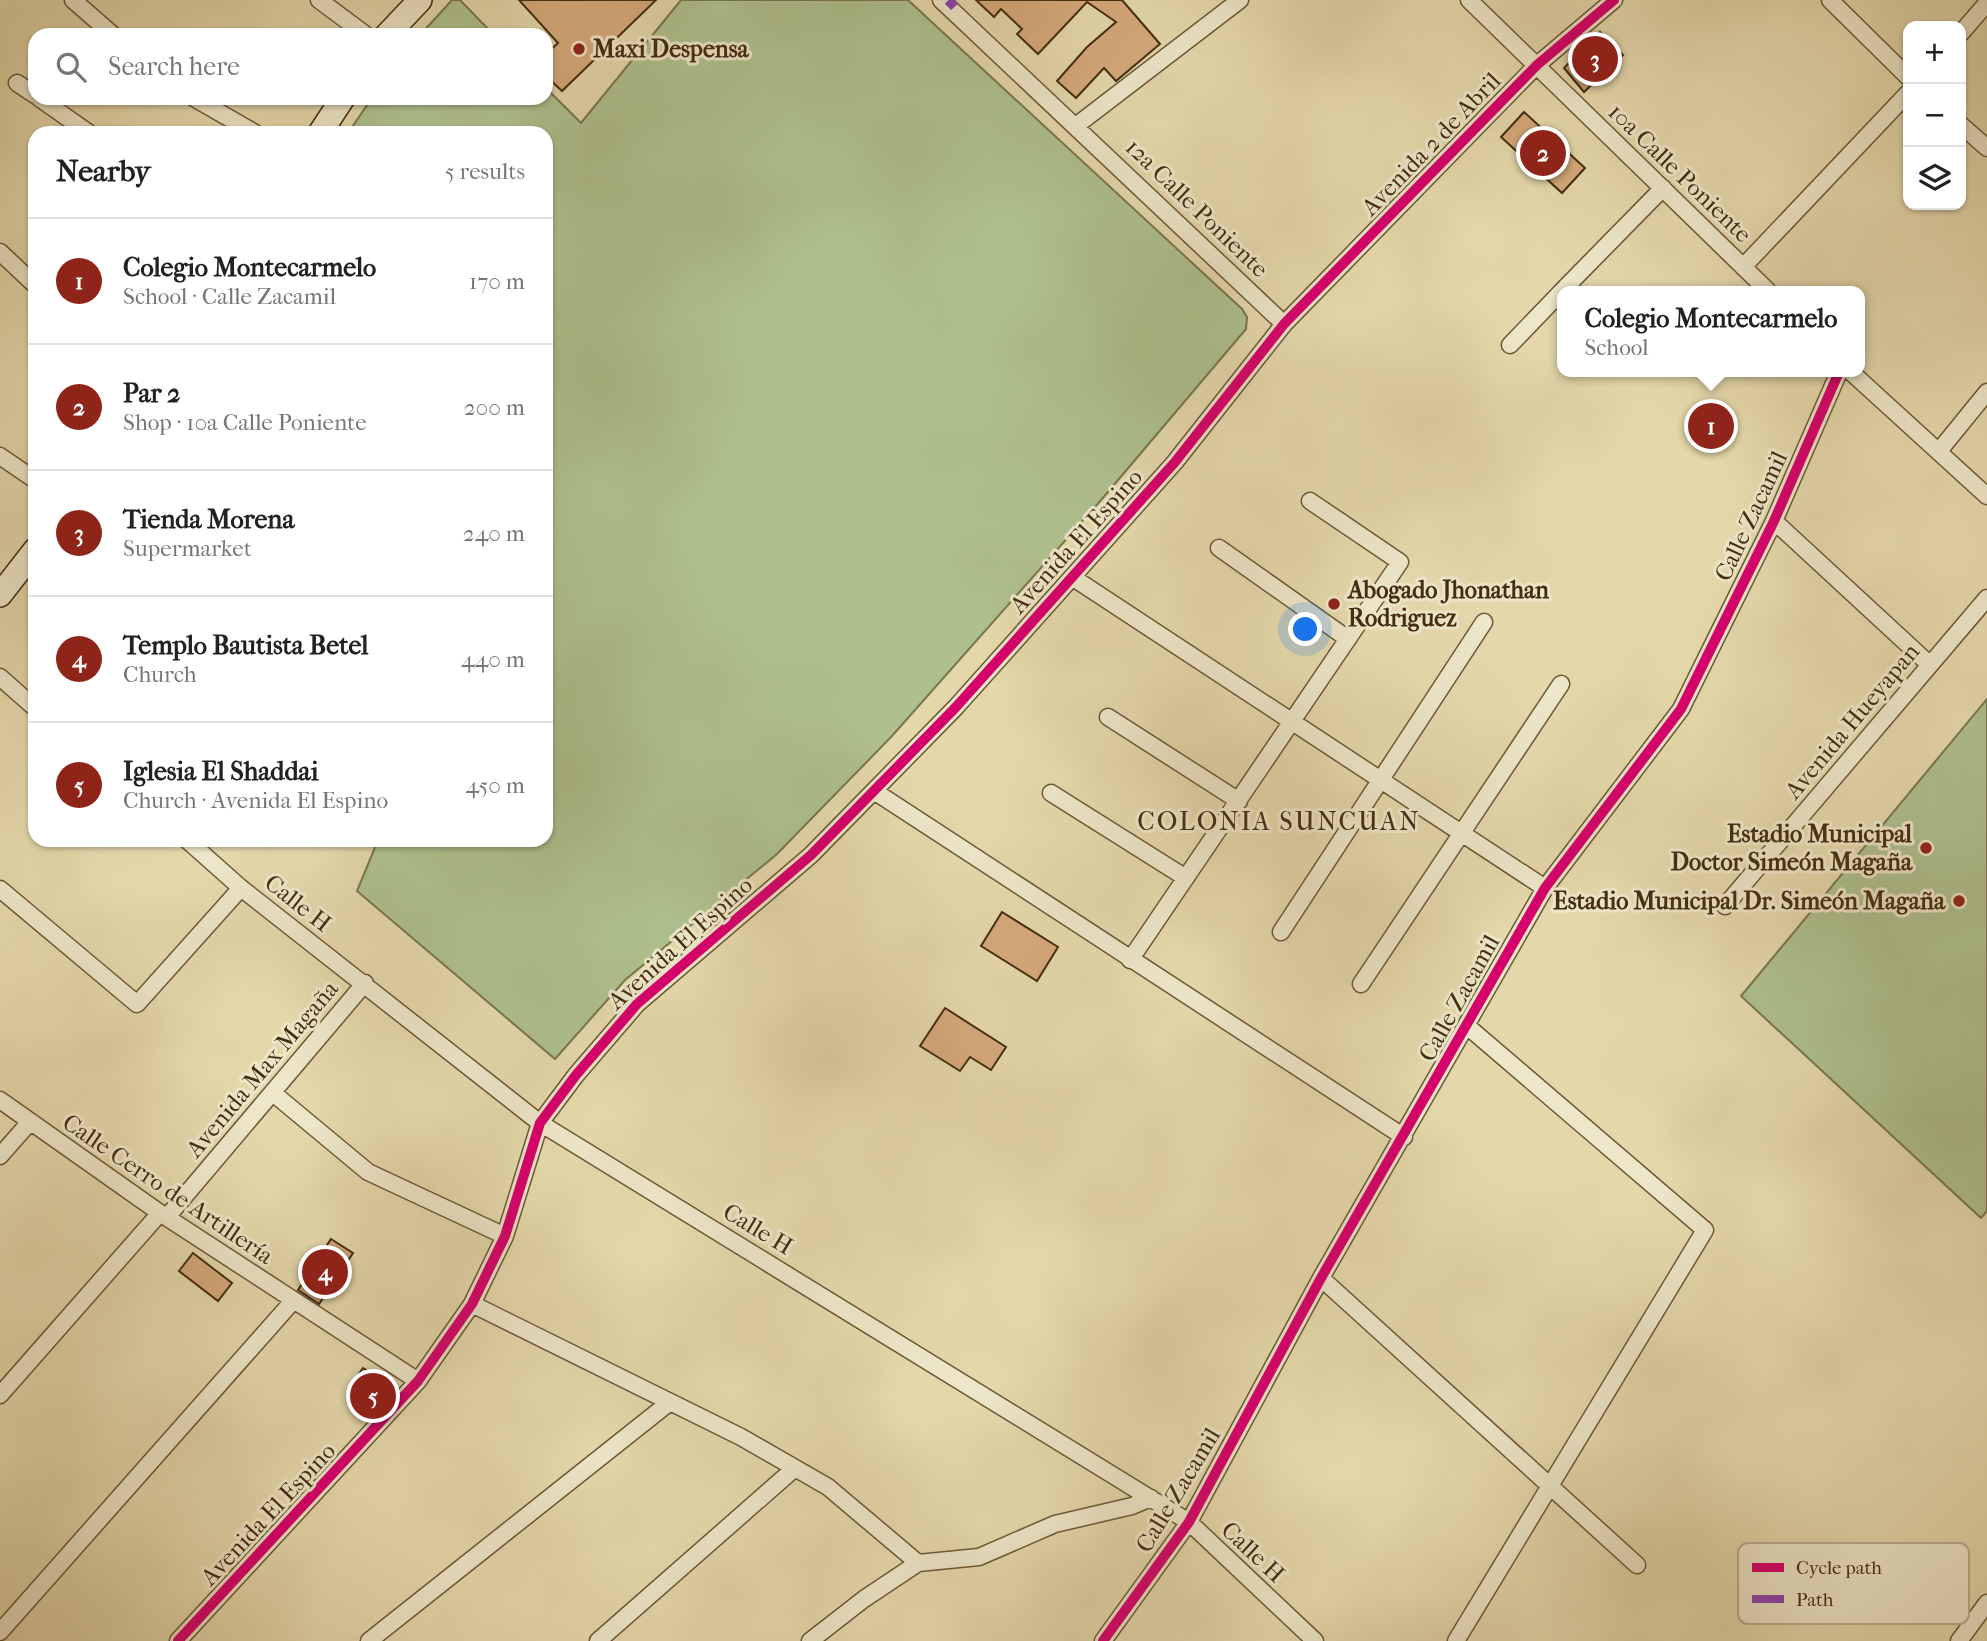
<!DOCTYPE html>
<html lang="en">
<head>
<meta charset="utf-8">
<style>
  body { margin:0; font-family:"IM FELL French Canon",serif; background:#f2f2f2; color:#222 }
  .controls { position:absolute; right:21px; top:21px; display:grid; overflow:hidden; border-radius:14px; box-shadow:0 2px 5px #0004 }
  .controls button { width:63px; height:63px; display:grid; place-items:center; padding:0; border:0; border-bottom:2px solid #e0e0e0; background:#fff; color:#222; font:35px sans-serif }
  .you { position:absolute; left:1306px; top:630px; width:24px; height:24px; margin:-18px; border:5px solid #fff; border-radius:50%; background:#1a73e8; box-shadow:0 0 0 10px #1a73e833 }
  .badge { display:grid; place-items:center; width:46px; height:46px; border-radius:50%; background:#8f2418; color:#fff; font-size:23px; font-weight:700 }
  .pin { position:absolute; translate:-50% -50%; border:4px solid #fff; box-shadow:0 2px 7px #0006 }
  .popup { position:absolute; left:1557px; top:286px; width:308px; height:91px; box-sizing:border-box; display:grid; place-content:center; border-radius:14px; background:#fff; filter:drop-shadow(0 2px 5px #0005); font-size:23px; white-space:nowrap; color:#767676 }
  .popup b { font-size:26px; color:#222 }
  .popup::after { content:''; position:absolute; left:50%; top:100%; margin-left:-14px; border:14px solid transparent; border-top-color:#fff }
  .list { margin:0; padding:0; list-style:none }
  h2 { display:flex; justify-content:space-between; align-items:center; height:91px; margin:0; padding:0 28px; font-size:30px }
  h2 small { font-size:23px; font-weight:400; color:#767676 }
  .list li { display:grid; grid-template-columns:46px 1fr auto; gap:21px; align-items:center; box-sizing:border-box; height:126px; padding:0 28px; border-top:2px solid #e0e0e0 }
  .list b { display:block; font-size:26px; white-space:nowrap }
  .list p { margin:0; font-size:23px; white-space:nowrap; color:#767676 }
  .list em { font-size:23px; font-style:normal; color:#767676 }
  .icon { flex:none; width:38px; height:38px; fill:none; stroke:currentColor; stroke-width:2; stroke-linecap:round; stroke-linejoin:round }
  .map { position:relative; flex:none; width:1987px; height:1641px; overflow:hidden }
  .search { position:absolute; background:#fff; box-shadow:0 2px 5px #0004; left:28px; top:28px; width:525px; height:77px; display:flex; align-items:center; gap:18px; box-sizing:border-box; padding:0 24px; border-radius:21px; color:#767676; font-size:26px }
  .panel { position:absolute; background:#fff; box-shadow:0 2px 5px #0004; left:28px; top:126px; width:525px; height:721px; border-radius:21px }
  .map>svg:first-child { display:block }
  .green { fill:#aec08e; stroke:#78764e; stroke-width:2 }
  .building { fill:#d5a97b; stroke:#432d0f; stroke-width:2 }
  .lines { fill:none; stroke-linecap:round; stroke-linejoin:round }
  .street-casing { stroke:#6b5836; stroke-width:19 }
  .secondary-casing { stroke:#432d0f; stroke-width:26 }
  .street { stroke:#ede6c8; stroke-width:16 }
  .secondary { stroke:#ede6c8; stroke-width:23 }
  .quiet { stroke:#8e44ad; stroke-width:9; stroke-dasharray:18 9; stroke-linecap:butt }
  .cycleway-casing { stroke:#ede6c8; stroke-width:15 }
  .cycleway { stroke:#d6006c; stroke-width:10 }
  .poi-dot { fill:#8f2418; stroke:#ede6c8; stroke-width:2.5 }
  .labels { text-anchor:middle; stroke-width:6; stroke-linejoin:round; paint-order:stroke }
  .poi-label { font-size:24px; font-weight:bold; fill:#432d0f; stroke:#ede6c8; text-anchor:start }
  .street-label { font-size:24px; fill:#432d0f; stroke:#ede6c8 }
  .neighbourhood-label { font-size:26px; letter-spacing:2px; fill:#432d0f; stroke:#ede6c8 }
  .key { fill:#ede6c8; stroke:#baae90; stroke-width:2 }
  .key-label { font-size:19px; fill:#432d0f }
</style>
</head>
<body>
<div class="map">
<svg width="1987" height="1641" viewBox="0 0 1987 1641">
  <rect width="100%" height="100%" fill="#e4d8ab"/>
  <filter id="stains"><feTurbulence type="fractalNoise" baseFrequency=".00286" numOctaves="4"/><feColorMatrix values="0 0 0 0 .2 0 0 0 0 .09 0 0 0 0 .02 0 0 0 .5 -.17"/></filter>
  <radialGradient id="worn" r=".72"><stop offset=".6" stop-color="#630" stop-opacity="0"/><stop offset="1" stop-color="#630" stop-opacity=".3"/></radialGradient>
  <path class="green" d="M452,0H460L494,35H420Z
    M681,0H908L1242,309L1247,317L1246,329L1102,499L892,736L777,854L625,980L555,1059L357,891L378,840H546V133H348L372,98H546V88L581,123Z
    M1987,699V1211L1981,1218L1741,996Z"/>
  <path class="building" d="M519,0H656L562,91L546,76V54L558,43Z
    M976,0H1122L1160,44L1116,81L1104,68L1076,98L1057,81L1087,47L1116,22L1087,2L1038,54L1017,34L1022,29L1001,9L994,17Z
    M1600,32L1623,55L1584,92L1564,68Z
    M1524,112L1585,168L1562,193L1501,137Z
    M1002,912L1058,947L1037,981L981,946Z
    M945,1008L1006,1047L991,1070L970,1057L960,1071L920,1046Z
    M331,1239L353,1253L319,1304L298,1290Z
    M193,1253L232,1283L218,1301L179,1271Z
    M363,1368L391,1385L375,1406L350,1386Z"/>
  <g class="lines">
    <g class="street-casing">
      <path id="street" d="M73,0L113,35
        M319,0L366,35
        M941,0L1284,324
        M1469,0L1768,291
        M1830,0L1908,77
        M1961,33L1987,3
        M17,83L35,95
        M39,98L89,133
        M194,98L255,133
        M1077,125L1240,0
        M1961,125L1987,148
        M0,252L35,285
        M1743,267L1908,93
        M1562,291L1663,188
        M1510,345L1562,291
        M1851,372L1987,496
        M1939,451L1987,392
        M0,456L35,480
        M1774,521L1929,664
        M1219,548L1348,639
        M1072,577L1545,888
        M0,677L35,708
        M1108,717L1239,801
        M874,791L1404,1137
        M1051,793L1186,878
        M187,840L241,888L540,1123L1189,1522L1315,1641
        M0,889L137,1004L241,888
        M1725,906L1987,598
        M1281,932L1484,622
        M1130,960L1400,562L1310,501
        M1361,984L1561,684
        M273,1093L368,1172L505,1236
        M0,1100L160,1213L418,1381
        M0,1156L29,1123
        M167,1217L365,983
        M1321,1278L1637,1565
        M472,1304L741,1437L828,1487L918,1563
        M0,1395L160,1213
        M0,1632L293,1301
        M178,1641L418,1381L472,1304L505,1236L540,1123L576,1075L637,1004L811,855L956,707L1175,462L1284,324L1537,65L1614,0
        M369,1641L670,1402
        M598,1641L795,1468
        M810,1641L864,1599L918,1563L979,1557L1055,1524L1132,1506L1151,1498
        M1103,1641L1189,1522L1321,1278L1545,888L1681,709L1774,521L1839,372
        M1456,1641L1705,1230L1467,1026
        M1959,1641L1987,1603"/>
    </g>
    <g class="secondary-casing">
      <path id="secondary" d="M387,35L420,0
        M320,133L343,98
        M0,595L35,550"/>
    </g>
    <use href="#street" class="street"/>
    <use href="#secondary" class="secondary"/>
    <path class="quiet" d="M948,7L955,0"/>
    <g class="cycleway-casing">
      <path id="cycleway" d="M178,1641L418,1381L472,1304L505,1236L540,1123L576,1075L637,1004L811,855L956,707L1175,462L1284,324L1537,65L1614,0
        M1103,1641L1189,1522L1321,1278L1545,888L1681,709L1774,521L1839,372"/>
    </g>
    <use href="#cycleway" class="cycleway"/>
  </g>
  <g class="poi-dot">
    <circle cx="579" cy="49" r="7"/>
    <circle cx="1334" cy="604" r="7"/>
    <circle cx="1926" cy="848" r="7"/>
    <circle cx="1959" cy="901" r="7"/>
  </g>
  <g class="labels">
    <g class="poi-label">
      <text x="593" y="57">Maxi Despensa</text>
      <text x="1348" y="598">Abogado Jhonathan<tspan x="1348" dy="28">Rodriguez</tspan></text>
      <text x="1912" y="842" text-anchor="end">Estadio Municipal<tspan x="1912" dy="28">Doctor Simeón Magaña</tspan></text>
      <text x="1945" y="909" text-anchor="end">Estadio Municipal Dr. Simeón Magaña</text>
    </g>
    <g class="street-label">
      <text transform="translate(1431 144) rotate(-46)" y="8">Avenida 2 de Abril</text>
      <text transform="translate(1680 173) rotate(44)" y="8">10a Calle Poniente</text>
      <text transform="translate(1197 208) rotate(44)" y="8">12a Calle Poniente</text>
      <text transform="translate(1751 516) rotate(-65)" y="8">Calle Zacamil</text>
      <text transform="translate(1076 541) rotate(-48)" y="8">Avenida El Espino</text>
      <text transform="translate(1852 721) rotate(-50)" y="8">Avenida Hueyapan</text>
      <text transform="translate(298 903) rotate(38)" y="8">Calle H</text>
      <text transform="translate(680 943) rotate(-42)" y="8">Avenida El Espino</text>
      <text transform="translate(1459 998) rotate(-61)" y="8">Calle Zacamil</text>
      <text transform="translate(262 1069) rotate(-50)" y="8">Avenida Max Magaña</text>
      <text transform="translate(168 1189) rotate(34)" y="8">Calle Cerro de Artillería</text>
      <text transform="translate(758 1229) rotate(31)" y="8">Calle H</text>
      <text transform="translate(1178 1490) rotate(-59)" y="8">Calle Zacamil</text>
      <text transform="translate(268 1514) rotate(-47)" y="8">Avenida El Espino</text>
      <text transform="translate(1253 1552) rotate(43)" y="8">Calle H</text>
    </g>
    <g class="neighbourhood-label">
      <text x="1279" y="830">COLONIA SUNCUAN</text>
    </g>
  </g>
  <rect x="1738" y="1543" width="231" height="81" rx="10" class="key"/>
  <rect x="1752" y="1563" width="32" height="9" fill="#d6006c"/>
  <rect x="1752" y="1595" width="32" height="8" fill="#8e44ad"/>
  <g class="key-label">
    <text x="1796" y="1574">Cycle path</text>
    <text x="1796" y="1606">Path</text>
  </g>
  <rect width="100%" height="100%" filter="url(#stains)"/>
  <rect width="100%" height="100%" fill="url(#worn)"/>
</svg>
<div class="controls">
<button>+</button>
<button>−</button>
<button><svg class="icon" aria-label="layers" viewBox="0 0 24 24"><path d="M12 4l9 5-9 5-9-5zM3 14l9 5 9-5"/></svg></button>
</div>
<div class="you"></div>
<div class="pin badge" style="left:1711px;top:426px">1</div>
<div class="popup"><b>Colegio Montecarmelo</b>School</div>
<div class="pin badge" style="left:1543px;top:153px">2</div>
<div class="pin badge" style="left:1595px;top:59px">3</div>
<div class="pin badge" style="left:325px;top:1272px">4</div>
<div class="pin badge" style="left:373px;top:1396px">5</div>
<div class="search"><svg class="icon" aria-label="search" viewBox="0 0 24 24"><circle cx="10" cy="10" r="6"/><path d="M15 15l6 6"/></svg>Search here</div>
<section class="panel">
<h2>Nearby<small>5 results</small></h2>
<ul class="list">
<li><span class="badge">1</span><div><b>Colegio Montecarmelo</b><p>School · Calle Zacamil</p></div><em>170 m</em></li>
<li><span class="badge">2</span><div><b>Par 2</b><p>Shop · 10a Calle Poniente</p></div><em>200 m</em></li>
<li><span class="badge">3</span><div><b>Tienda Morena</b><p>Supermarket</p></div><em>240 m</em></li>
<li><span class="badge">4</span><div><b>Templo Bautista Betel</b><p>Church</p></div><em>440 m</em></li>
<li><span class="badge">5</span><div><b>Iglesia El Shaddai</b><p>Church · Avenida El Espino</p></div><em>450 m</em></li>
</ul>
</section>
</div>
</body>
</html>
